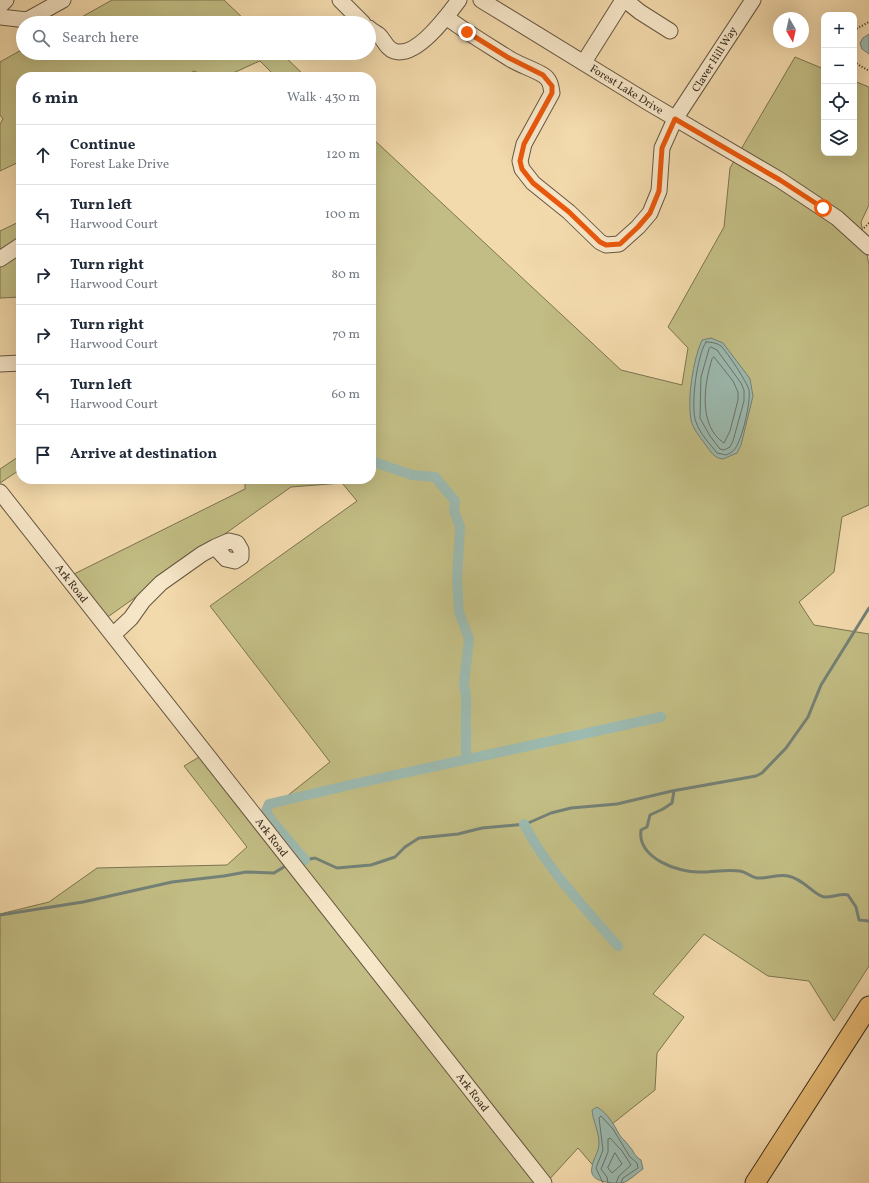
<!DOCTYPE html>
<html lang="en">
<head>
<meta charset="utf-8">
<style>
  body { margin:0; font-family:Vollkorn,serif; background:#f6f6f7; color:#1f2937 }
  .controls { position:absolute; right:12px; top:12px; display:grid; overflow:hidden; border-radius:8px; box-shadow:0 4px 16px #0002 }
  .controls button { width:36px; height:36px; display:grid; place-items:center; padding:0; border:0; border-bottom:1px solid #e0e1e3; background:#fff; color:#1f2937; font:20px sans-serif }
  .compass { position:absolute; left:773px; top:12px; width:36px; height:36px; border-radius:50%; background:#fff; box-shadow:0 4px 16px #0002; rotate:171deg }
  .stop { position:absolute; width:12px; height:12px; margin:-9px; border:3px solid #ea580c; border-radius:50%; background:#fff }
  .stop.end { background:#ea580c; border-color:#fff; box-shadow:0 1px 4px #0008 }
  .list { margin:0; padding:0; list-style:none }
  h2 { display:flex; justify-content:space-between; align-items:center; height:52px; margin:0; padding:0 16px; font-size:17px }
  h2 small { font-size:13px; font-weight:400; color:#747a83 }
  .list li { display:grid; grid-template-columns:26px 1fr auto; gap:12px; align-items:center; box-sizing:border-box; height:60px; padding:0 16px; border-top:1px solid #e0e1e3 }
  .list b { display:block; font-size:15px; white-space:nowrap }
  .list p { margin:0; font-size:13px; white-space:nowrap; color:#747a83 }
  .list em { font-size:13px; font-style:normal; color:#747a83 }
  .icon { flex:none; width:22px; height:22px; fill:none; stroke:currentColor; stroke-width:2; stroke-linecap:round; stroke-linejoin:round }
  .map { position:relative; flex:none; width:869px; height:1183px; overflow:hidden }
  .search { position:absolute; background:#fff; box-shadow:0 4px 16px #0002; left:16px; top:16px; width:360px; height:44px; display:flex; align-items:center; gap:10px; box-sizing:border-box; padding:0 14px; border-radius:22px; color:#747a83; font-size:15px }
  .panel { position:absolute; background:#fff; box-shadow:0 4px 16px #0002; left:16px; top:72px; width:360px; height:412px; border-radius:16px }
  .map>svg:first-child { display:block }
  .green { fill:#c2bd84; stroke:#7c7451 }
  .water { fill:#9cbab0; stroke:#748176 }
  .lines { fill:none; stroke-linecap:round; stroke-linejoin:round }
  .shore { stroke:#6a7267; stroke-width:1 }
  .stream { stroke:#748176; stroke-width:3 }
  .canal { stroke:#9cbab0; stroke-width:10 }
  .minor-casing { stroke:#665742; stroke-width:17 }
  .major-casing { stroke:#372b1e; stroke-width:21 }
  .path { stroke:#372b1e; stroke-width:2; stroke-dasharray:1 2; stroke-linecap:butt }
  .minor { stroke:#f7e7c9; stroke-width:15 }
  .major { stroke:#eabd76; stroke-width:19 }
  .route { stroke:#ea580c; stroke-width:5 }
  .labels { text-anchor:middle; stroke-width:3.5; stroke-linejoin:round; paint-order:stroke }
  .street-label { font-size:11px; fill:#372b1e; stroke:#f7e7c9 }
</style>
</head>
<body>
<div class="map">
<svg width="869" height="1183" viewBox="0 0 869 1183">
  <rect width="100%" height="100%" fill="#f3daac"/>
  <filter id="stains"><feTurbulence type="fractalNoise" baseFrequency=".005" numOctaves="4"/><feColorMatrix values="0 0 0 0 .2 0 0 0 0 .09 0 0 0 0 .02 0 0 0 .5 -.17"/></filter>
  <radialGradient id="worn" r=".72"><stop offset=".6" stop-color="#630" stop-opacity="0"/><stop offset="1" stop-color="#630" stop-opacity=".3"/></radialGradient>
  <path class="green" d="M112,0H224L248,23H71Z
    M23,49V53H281L306,77H276L260,61C235,71 221,84 194,71L183,77H21V161L0,171V124L3,119L0,115V62Z
    M795,57L824,69V153H854V81L869,87V205L861,222L869,265V505L842,517L834,572L799,602L814,625L869,634V966L834,1021L809,981L768,976L704,934L653,994L684,1017L657,1053L655,1090L607,1128L603,1177L578,1148L546,1183H0V914L49,902L97,868L227,865L247,847L184,766L206,753L258,819L330,762L210,606L357,501L342,483L291,487L102,621L68,577L245,489V479H371V137L621,370L682,385L688,348L668,327L724,227L730,168Z
    M21,221V297L0,298V231Z
    M21,455V469L0,483V469Z"/>
  <path class="water" d="M869,34V54L862,49L860,43L863,38Z
    M711,338L723,343L745,372L750,379L753,396L741,445L737,453L723,459C714,458 711,452 705,444C700,437 693,429 691,420C687,399 693,360 702,340Z
    M597,1107C608,1114 613,1123 619,1134C621,1138 626,1141 629,1146C634,1151 634,1156 641,1160L643,1169C637,1173 628,1182 622,1183C612,1183 588,1183 592,1167C593,1158 599,1153 599,1143C599,1132 593,1121 592,1110Z"/>
  <g class="lines">
    <path class="shore" d="M706,342C711,342 717,343 721,346C727,352 747,382 749,390C751,402 742,441 734,450C732,452 729,454 726,455L717,453C710,444 700,434 696,422C690,407 697,355 706,342Z
      M711,347L717,350L741,383L744,390V401L733,441L730,447L724,450L720,449L710,436L700,418L701,377L709,349Z
      M714,357L733,381L738,392V400L730,431L724,443C698,426 704,384 712,359Z
      M615,1153L622,1164L612,1173L608,1168Z
      M603,1183L596,1168L603,1150L599,1118L601,1116L613,1129L630,1157L637,1163L638,1168L623,1178L621,1183
      M608,1183L607,1177L601,1169L608,1152V1139L610,1138L622,1151L631,1165L619,1176L616,1183"/>
    <path class="stream" d="M674,791L672,803L663,809L650,815L647,827L641,830C637,858 678,873 701,872C714,872 726,869 740,871C746,872 751,877 757,878C767,879 778,874 788,876C804,879 814,895 824,897C832,898 840,893 848,895L856,907L859,920L869,921
      M305,860L315,858L337,868L371,865L395,857L405,847L419,838L458,834L482,828L526,824L551,813L571,808L617,804L672,791L756,776L762,773L786,748L808,717L821,685L869,608
      M0,915L83,902L172,882L224,876L246,872L274,873L287,865"/>
    <path class="canal" d="M371,461L412,475L435,477L455,501L454,511L460,527L457,579L459,612L469,639L464,683L466,696V759
      M524,824C547,869 585,908 618,946
      M305,860L272,821L266,811L269,804L354,784L661,717"/>
    <g class="minor-casing">
      <path id="minor" d="M340,0L363,23
        M481,0L649,103L780,180L837,218L869,247
        M625,0L640,12L670,31
        M0,6L6,0
        M0,17L27,20L63,0
        M446,17C466,32 488,45 510,59C520,65 533,69 543,75C550,79 551,86 552,93L524,144L520,161L522,169L533,183L569,212L600,242L606,245L619,244L638,227L650,213L659,191L662,148L675,119L753,0
        M369,28C372,31 376,33 379,35C384,40 387,49 394,51C416,59 448,15 459,0
        M584,62L623,0
        M0,259L21,245
        M0,364L21,363
        M0,492L544,1183
        M113,635L131,618L143,601L161,583L202,554L215,547L229,541L237,543L241,550V557L235,561L226,559L215,547"/>
    </g>
    <g class="major-casing">
      <path id="major" d="M755,1183L869,1006"/>
    </g>
    <path class="path" d="M854,30L869,22
      M854,62L869,71
      M864,228L869,223"/>
    <use href="#minor" class="minor"/>
    <use href="#major" class="major"/>
  </g>
  <g class="lines">
    <path class="route" d="M467,32L509,58L543,75L552,86V93L524,144L520,161L522,169L533,183L569,212L600,242L606,245L620,244L638,227L650,213L659,191L662,148L675,119L780,180L823,208"/>
  </g>
  <g class="labels">
    <g class="street-label">
      <text transform="translate(714 59) rotate(-58)" y="4">Claver Hill Way</text>
      <text transform="translate(627 89) rotate(32)" y="4">Forest Lake Drive</text>
      <text transform="translate(72 583) rotate(52)" y="4">Ark Road</text>
      <text transform="translate(272 837) rotate(52)" y="4">Ark Road</text>
      <text transform="translate(473 1092) rotate(52)" y="4">Ark Road</text>
    </g>
  </g>
  <rect width="100%" height="100%" filter="url(#stains)"/>
  <rect width="100%" height="100%" fill="url(#worn)"/>
</svg>
<div class="controls">
<button>+</button>
<button>−</button>
<button><svg class="icon" aria-label="locate" viewBox="0 0 24 24"><circle cx="12" cy="12" r="6"/><path d="M12 2v4M12 18v4M2 12h4M18 12h4"/></svg></button>
<button><svg class="icon" aria-label="layers" viewBox="0 0 24 24"><path d="M12 4l9 5-9 5-9-5zM3 14l9 5 9-5"/></svg></button>
</div>
<svg class="compass" viewBox="-18 -18 36 36"><path d="M0-13l5 13h-10z" fill="#e53935"/><path d="M0 13l5-13h-10z" fill="#747a83"/></svg>
<div class="stop" style="left:823px;top:208px"></div>
<div class="stop end" style="left:467px;top:32px"></div>
<div class="search"><svg class="icon" aria-label="search" viewBox="0 0 24 24"><circle cx="10" cy="10" r="6"/><path d="M15 15l6 6"/></svg>Search here</div>
<section class="panel">
<h2>6 min<small>Walk · 430 m</small></h2>
<ul class="list">
<li><svg class="icon" aria-label="ahead" viewBox="0 0 24 24"><path d="M12 20V5M6 11l6-6 6 6"/></svg><div><b>Continue</b><p>Forest Lake Drive</p></div><em>120 m</em></li>
<li><svg class="icon" aria-label="left" viewBox="0 0 24 24"><path d="M17 20v-9H6M10 6l-5 5 5 5"/></svg><div><b>Turn left</b><p>Harwood Court</p></div><em>100 m</em></li>
<li><svg class="icon" aria-label="right" viewBox="0 0 24 24"><path d="M7 20v-9h11M14 6l5 5-5 5"/></svg><div><b>Turn right</b><p>Harwood Court</p></div><em>80 m</em></li>
<li><svg class="icon" aria-label="right" viewBox="0 0 24 24"><path d="M7 20v-9h11M14 6l5 5-5 5"/></svg><div><b>Turn right</b><p>Harwood Court</p></div><em>70 m</em></li>
<li><svg class="icon" aria-label="left" viewBox="0 0 24 24"><path d="M17 20v-9H6M10 6l-5 5 5 5"/></svg><div><b>Turn left</b><p>Harwood Court</p></div><em>60 m</em></li>
<li><svg class="icon" aria-label="arrive" viewBox="0 0 24 24"><path d="M6 21V4h12l-3 4 3 4H6"/></svg><div><b>Arrive at destination</b></div></li>
</ul>
</section>
</div>
</body>
</html>
